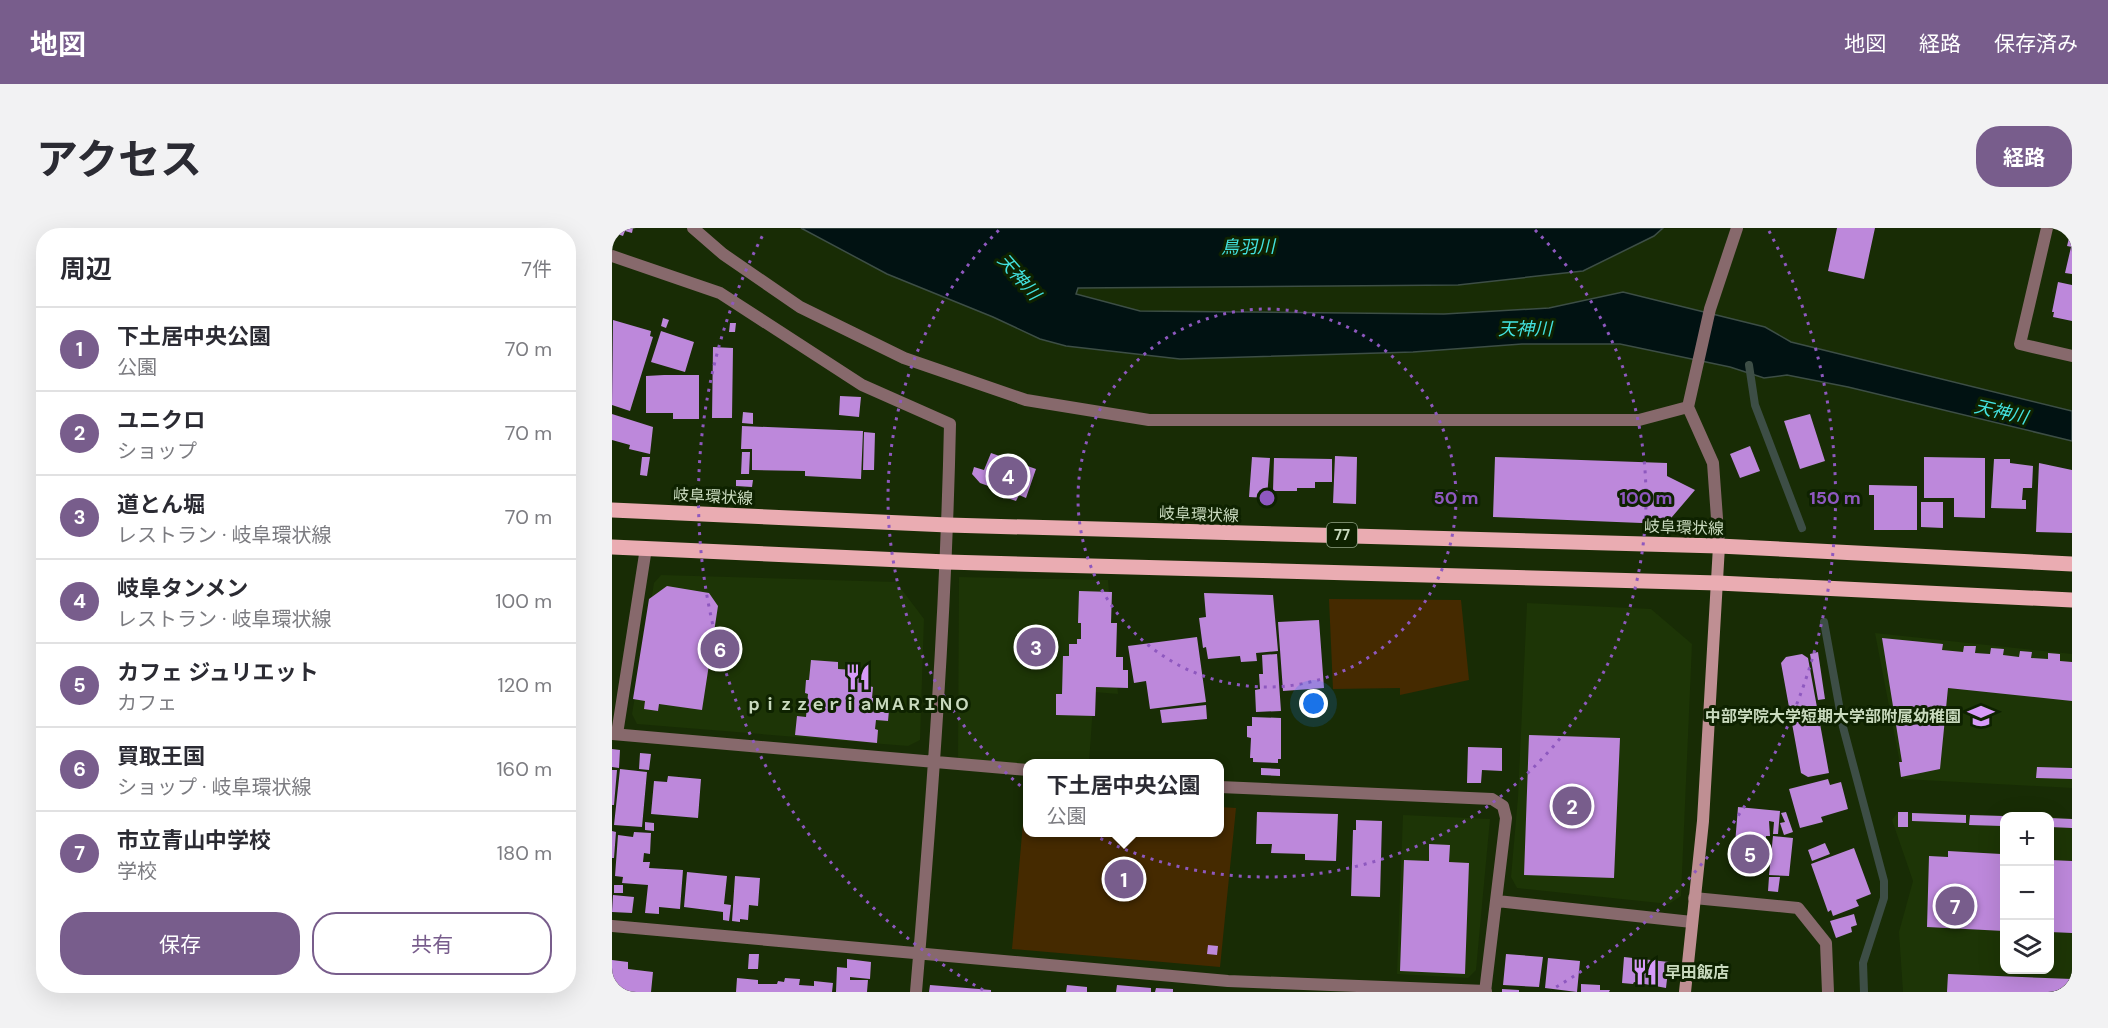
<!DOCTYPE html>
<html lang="ja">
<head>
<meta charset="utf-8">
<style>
  body { margin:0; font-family:"DM Sans","Noto Sans JP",sans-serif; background:#f2f2f3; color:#2b2b33 }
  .controls { position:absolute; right:18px; bottom:18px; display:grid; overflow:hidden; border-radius:12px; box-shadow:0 6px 24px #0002 }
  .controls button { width:54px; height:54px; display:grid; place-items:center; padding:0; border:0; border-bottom:2px solid #e1e1e2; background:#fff; color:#2b2b33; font:30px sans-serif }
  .you { position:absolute; left:702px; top:476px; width:21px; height:21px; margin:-15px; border:4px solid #fff; border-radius:50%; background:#1a73e8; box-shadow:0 0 0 9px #1a73e833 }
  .badge { display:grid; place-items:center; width:39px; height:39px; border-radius:50%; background:#785d8c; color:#fff; font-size:20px; font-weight:700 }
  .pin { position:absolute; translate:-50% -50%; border:3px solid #fff; box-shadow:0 2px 6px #0006 }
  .popup { position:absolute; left:411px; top:531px; width:201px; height:78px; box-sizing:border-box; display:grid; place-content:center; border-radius:12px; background:#fff; filter:drop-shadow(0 2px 4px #0005); font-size:20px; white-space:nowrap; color:#7c7c81 }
  .popup b { font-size:22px; color:#2b2b33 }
  .popup::after { content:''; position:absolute; left:50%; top:100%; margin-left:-12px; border:12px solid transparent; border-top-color:#fff }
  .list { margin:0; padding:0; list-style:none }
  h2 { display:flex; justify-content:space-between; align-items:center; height:78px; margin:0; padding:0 24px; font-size:26px }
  h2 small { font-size:20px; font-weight:400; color:#7c7c81 }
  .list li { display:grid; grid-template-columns:39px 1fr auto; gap:18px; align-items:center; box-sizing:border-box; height:84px; padding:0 24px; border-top:2px solid #e1e1e2 }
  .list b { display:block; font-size:22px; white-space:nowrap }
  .list p { margin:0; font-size:20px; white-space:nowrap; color:#7c7c81 }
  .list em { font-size:20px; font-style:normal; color:#7c7c81 }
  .actions { display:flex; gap:12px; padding:18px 24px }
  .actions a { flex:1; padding:14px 0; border:2px solid #785d8c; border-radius:24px; text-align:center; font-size:21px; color:#785d8c }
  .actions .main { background:#785d8c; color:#fff }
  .icon { flex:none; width:33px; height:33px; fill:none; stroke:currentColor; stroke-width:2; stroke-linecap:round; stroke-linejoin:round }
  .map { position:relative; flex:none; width:1460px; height:764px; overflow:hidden; border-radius:24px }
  header { display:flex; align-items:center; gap:36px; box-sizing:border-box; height:84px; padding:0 30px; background:#785d8c; color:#fff }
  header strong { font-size:28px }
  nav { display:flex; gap:33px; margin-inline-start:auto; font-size:21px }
  .intro { display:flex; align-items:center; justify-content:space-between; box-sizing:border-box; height:144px; padding:0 36px }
  h1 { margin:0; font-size:42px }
  .button { padding:15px 27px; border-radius:24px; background:#785d8c; color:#fff; font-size:21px; font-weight:700 }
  main { display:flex; gap:36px; padding:0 36px }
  aside { flex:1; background:#fff; border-radius:24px; box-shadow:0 6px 24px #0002 }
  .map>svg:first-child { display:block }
  .built { fill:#1d3506 }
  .green { fill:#452a00 }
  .water { fill:#011212; stroke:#3d4e46; stroke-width:1.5 }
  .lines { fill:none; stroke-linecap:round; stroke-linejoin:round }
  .stream { stroke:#3d4e46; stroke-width:8 }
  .building { fill:#bd88db }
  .street { stroke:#87696c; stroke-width:12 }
  .secondary { stroke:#bf8f93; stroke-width:12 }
  .primary { stroke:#eaacb2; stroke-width:15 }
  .ring { fill:none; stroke:#8e58bf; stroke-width:3; stroke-dasharray:3 6 }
  .labels { text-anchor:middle; stroke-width:6; stroke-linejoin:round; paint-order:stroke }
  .shield { fill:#0e2200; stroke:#91a385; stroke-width:1.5 }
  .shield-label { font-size:15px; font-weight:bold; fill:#c9dabe }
  .street-label { font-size:16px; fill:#c9dabe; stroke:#0e2200 }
  .poi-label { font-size:16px; font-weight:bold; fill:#c9dabe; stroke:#0e2200 }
  .water-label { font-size:18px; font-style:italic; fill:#43e2df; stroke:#0e2200 }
  .centre { fill:#8e58bf; stroke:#0e2200; stroke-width:3 }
  .ring-label { font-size:18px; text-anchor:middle; font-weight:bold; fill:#8e58bf; stroke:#0e2200; stroke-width:6; stroke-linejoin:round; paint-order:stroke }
</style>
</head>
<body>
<header>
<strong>地図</strong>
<nav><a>地図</a><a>経路</a><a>保存済み</a></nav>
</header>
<div class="intro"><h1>アクセス</h1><a class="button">経路</a></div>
<main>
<aside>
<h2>周辺<small>7件</small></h2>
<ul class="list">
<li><span class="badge">1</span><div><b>下土居中央公園</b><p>公園</p></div><em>70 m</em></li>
<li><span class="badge">2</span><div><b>ユニクロ</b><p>ショップ</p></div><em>70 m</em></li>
<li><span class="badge">3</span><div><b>道とん堀</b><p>レストラン · 岐阜環状線</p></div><em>70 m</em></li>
<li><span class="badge">4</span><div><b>岐阜タンメン</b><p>レストラン · 岐阜環状線</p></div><em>100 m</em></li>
<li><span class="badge">5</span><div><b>カフェ ジュリエット</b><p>カフェ</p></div><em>120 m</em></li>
<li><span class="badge">6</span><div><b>買取王国</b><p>ショップ · 岐阜環状線</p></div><em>160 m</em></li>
<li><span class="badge">7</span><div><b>市立青山中学校</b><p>学校</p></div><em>180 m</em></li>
</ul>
<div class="actions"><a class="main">保存</a><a>共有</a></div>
</aside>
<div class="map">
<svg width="1460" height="764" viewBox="0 0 1460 764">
  <rect width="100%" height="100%" fill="#182c05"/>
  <path class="built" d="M49,347L284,354L312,391L308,512L296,518L25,496L20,486L42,355Z
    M347,349L496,352L506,466L482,464L477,535L416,537L346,531Z
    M915,375L1039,381L1080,416L1069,668L1057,676L905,660L899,649L906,569Z
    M1263,405L1460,426V560L1291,551Z
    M1286,584L1415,588H1392V742H1438V589L1460,590V764H1291L1287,704L1301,653L1280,592Z
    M791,587L878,591L864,742L856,750L785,746Z"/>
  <path class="green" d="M717,371L849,372L857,452L788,467V460L721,461Z
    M414,560H416V604H608V579L624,580L608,739L400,721Z"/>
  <path class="water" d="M189,0H1051L1042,8L971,43L846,57L466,60L464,66L528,83L832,86L937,80L1011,64L1153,99L1179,114L1460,183V213L1236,159L1175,147L1152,150L1118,139L1008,116H910L801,124L568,131L454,118L428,111L381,89L275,46Z"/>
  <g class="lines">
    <path class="stream" d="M1137,137L1143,177L1190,300
      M1212,394L1231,499L1272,653V670L1251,735L1252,764"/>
  </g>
  <path class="building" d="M0,0H21L20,5L13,3L11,8L0,4Z
    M1225,0H1263L1252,51L1216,43Z
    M1459,2H1460V19L1455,18Z
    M1459,19H1460V46L1453,45Z
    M1446,54L1460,57V93L1441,89L1442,84H1440Z
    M51,90L57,92L54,100L49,98Z
    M1,92L39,103L38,108L41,109L18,183L0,177Z
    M118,95H124L123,104H117Z
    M49,103L82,114L73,144L39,134Z
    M101,119L121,120L120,190H100Z
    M52,147H87V191H61V185H34V148Z
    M228,168L249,169L247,189L227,187Z
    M131,184L141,185V196L130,195Z
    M0,186L41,199L38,226L17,221L18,217L0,212Z
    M1198,186L1213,233L1188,241L1172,193Z
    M130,198L251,203L249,251L193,248V243L140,242V221H129Z
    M252,204L263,205L262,242H251Z
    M1138,218L1148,243L1128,250L1118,226Z
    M130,224H138L137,246H129Z
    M379,225L424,241L414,270L407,267L404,273L381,265L382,260L368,255L360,246L362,239L372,242Z
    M723,228L745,229L744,276L721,275Z
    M30,229H38L35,248L28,247Z
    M640,229L658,230L655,270L637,269Z
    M883,229L1055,235V248L1083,262L1054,296L881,289Z
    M1312,229L1373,230V290L1342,289V270H1312Z
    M662,230L720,231V254H703V260H685V263H661Z
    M1382,231H1398V235L1421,238L1420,260H1411L1410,272H1414V281L1379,280Z
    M1427,235L1460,242V305L1424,304Z
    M124,252H141L140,259L124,258Z
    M1257,257L1305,258V302H1262V267H1257Z
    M1309,274H1331V300L1309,299Z
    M55,358L97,365L106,378L90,482L47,476L46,483L32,481L33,473L21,471L37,371Z
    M467,363L500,364L499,395H505L504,429H511V442H516V460L484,459L483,488L444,487V466H450L451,428H457V416H465V411H469V395H466Z
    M592,365L661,367L666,423L644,425L645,433L629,434L628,428L596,431L594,419L591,420L587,390L594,389Z
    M707,392L712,460L671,463L666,394Z
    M585,409L594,474L538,481L534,453L522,455L516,418Z
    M1270,410L1331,416L1330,422L1351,424L1352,418H1364L1363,425L1378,426L1379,420L1392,421L1391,427L1407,429L1408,423L1420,424L1419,430L1436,431V425L1448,426V433L1460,434V473L1336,460L1328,541L1289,549L1287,534H1290Z
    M1206,424L1213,471L1206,472L1198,426Z
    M665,426L669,483L644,484L643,462L648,461L647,446H651L650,427Z
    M1190,426L1196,430L1217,545L1196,549L1189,545L1169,435L1174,429Z
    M199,432L226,434V441L258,443L257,458L261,459L260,470L278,471L276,493L264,492L263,501L266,502L265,515L183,507L185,488L194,489L196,466L193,465L194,452H197Z
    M594,477L595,491L550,495L548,482Z
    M640,489L669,490V531H666V535L641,534V530H638L639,510L635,509V498H640Z
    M917,507L1008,510L1002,650L912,647Z
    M856,519L890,520V543L870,542L869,555H855Z
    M0,521L8,522L7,540L0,539Z
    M28,525L39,526L37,542L27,541Z
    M1425,539L1460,540V551L1424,550Z
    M649,540L668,541V548L649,547Z
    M8,541L35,544L30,599L2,597Z
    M0,542H5L2,577H0Z
    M56,548L89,551L86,590L39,586L42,553L55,554Z
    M1216,551L1218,557L1229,554L1236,581L1209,589L1211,594L1188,600L1177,561Z
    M1126,579L1168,583L1166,606H1161L1162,594L1157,593L1158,608H1154L1151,645L1124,642L1125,636L1123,635L1124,616H1123Z
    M645,584L726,586L724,633L693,632V626L659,625L660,616H644Z
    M1174,584L1181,604L1172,607L1168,595L1173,594L1169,585Z
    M1286,584H1296V599H1286Z
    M1300,585L1354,587V595L1300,593Z
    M1358,587L1391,588L1390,598L1357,597Z
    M1438,590L1460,591V600L1438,599Z
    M744,592L770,593L768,669L739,668L741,602H744Z
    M33,594L42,595V603L33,602Z
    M0,603L4,604L2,630H0Z
    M22,604L39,605L38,626L32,625L31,634H38L37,640L71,642L68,681L47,679V686L33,685L36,657L10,655L11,649L3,648L6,607L21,609Z
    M1161,608L1181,610L1177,648L1157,647Z
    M1213,615L1218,626L1200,633L1196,622Z
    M817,616L838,617L837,634L857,635L853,746L788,743L792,632L817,633Z
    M1242,620L1259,666L1244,672L1247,678L1221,688L1219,682L1216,684L1199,636Z
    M1336,623L1389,626V630H1392V703L1315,699L1317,628L1336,629Z
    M1438,632L1460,633V705L1438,704Z
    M75,644L115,648L112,676L119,677L117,693L111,692V684L72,679Z
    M123,648L148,650L146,678L137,677L136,692L128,691V694L120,693Z
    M1157,649H1168L1166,664L1156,663Z
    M2,657H11V665H2Z
    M1,667L22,669L20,685L0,684Z
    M1242,686L1245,697L1239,699L1240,704L1224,710L1218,693Z
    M596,717L606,718L605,727L595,726Z
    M137,726H147L146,741H136Z
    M894,726L931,729L927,759L891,757Z
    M1012,729L1057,734L1054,760L1022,754L1021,756L1010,755Z
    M936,730L968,733L965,764L933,760Z
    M235,731L259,734L258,751L238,749V752H256L255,764H224L225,739L235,740Z
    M0,732L16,734V741L41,744L39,764H0Z
    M1336,746L1460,751V764H1335Z
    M125,750L146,752V756H165L166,753L172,754L173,750L188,751L187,757L202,758V753L221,755L220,764H124Z
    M969,756L988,757V762H998L997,764H969Z
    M318,757L379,762V764H317Z
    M455,757L475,759V764H454Z
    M505,757L539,760V764H504Z
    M544,760L561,761V764H543Z
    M890,761L907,762V764H890Z"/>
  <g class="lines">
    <path class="street" d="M81,0L111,26L188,79L292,130L414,172L537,192H1027L1076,179
      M1435,0L1408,116L1460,128
      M0,28L108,65L250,157L338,196C334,386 320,575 304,764
      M1107,318L1101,235L1076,179L1098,81L1125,0
      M0,506L416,542
      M5,506L34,320
      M608,559L880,571L891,578L894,590L873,764
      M1082,670L1186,680L1214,715L1216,764
      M885,673L1080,694
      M0,698L616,753L874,763"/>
    <path class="secondary" d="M1073,764L1091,593L1107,318"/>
    <path class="primary" d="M0,282L336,297L1107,318L1460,336
      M0,319L335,334L1106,355L1460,372"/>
  </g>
  <g class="ring">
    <circle cx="655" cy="270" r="189"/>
    <path d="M923 2A379 379 0 1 1 387 2"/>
    <path d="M371 762A568 568 0 0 1 153 3M1157 3A568 568 0 0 1 939 762"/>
  </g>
  <defs>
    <g id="restaurant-bare" transform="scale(2.07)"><path d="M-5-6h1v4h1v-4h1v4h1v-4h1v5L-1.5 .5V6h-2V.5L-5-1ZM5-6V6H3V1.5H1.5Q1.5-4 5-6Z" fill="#d79bf9" stroke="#0e2200" stroke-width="2.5" paint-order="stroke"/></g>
    <g id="school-bare" transform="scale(2.07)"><path d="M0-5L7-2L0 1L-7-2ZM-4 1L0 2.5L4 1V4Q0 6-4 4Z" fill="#d79bf9" stroke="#0e2200" stroke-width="2.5" paint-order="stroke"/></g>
  </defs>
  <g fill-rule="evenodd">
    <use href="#restaurant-bare" x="246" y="449"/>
    <use href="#school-bare" x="1369" y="488"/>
    <use href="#restaurant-bare" x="1033" y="744"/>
  </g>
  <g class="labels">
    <rect class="shield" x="715" y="295" width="30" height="24" rx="4.5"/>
    <g class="shield-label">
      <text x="730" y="312">77</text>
    </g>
    <g class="street-label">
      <text transform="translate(101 268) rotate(3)" y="6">岐阜環状線</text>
      <text transform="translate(587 286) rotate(2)" y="6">岐阜環状線</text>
      <text transform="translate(1072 299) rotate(2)" y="6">岐阜環状線</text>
    </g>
    <g class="poi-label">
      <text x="246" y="482">ｐｉｚｚｅｒｉａＭＡＲＩＮＯ</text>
      <text x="1349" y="494" text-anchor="end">中部学院大学短期大学部附属幼稚園</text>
      <text x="1053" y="750" text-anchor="start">早田飯店</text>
    </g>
    <g class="water-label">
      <text transform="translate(636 19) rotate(-1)" y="6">鳥羽川</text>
      <text transform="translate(407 49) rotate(49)" y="6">天神川</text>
      <text x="913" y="107">天神川</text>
      <text transform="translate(1389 184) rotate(13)" y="6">天神川</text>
    </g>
  </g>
  <circle cx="655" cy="270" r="9" class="centre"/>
  <g class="ring-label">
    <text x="844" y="276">50 m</text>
    <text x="1034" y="276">100 m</text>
    <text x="1223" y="276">150 m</text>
  </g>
</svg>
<div class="controls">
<button>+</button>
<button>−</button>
<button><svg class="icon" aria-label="layers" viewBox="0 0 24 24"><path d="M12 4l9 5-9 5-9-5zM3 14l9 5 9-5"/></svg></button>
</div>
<div class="you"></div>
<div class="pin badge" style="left:512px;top:651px">1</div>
<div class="popup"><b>下土居中央公園</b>公園</div>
<div class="pin badge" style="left:960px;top:578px">2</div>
<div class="pin badge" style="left:424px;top:419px">3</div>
<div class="pin badge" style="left:396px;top:248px">4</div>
<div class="pin badge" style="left:1138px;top:626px">5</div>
<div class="pin badge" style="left:108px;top:421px">6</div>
<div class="pin badge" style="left:1343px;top:678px">7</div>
</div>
</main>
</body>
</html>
